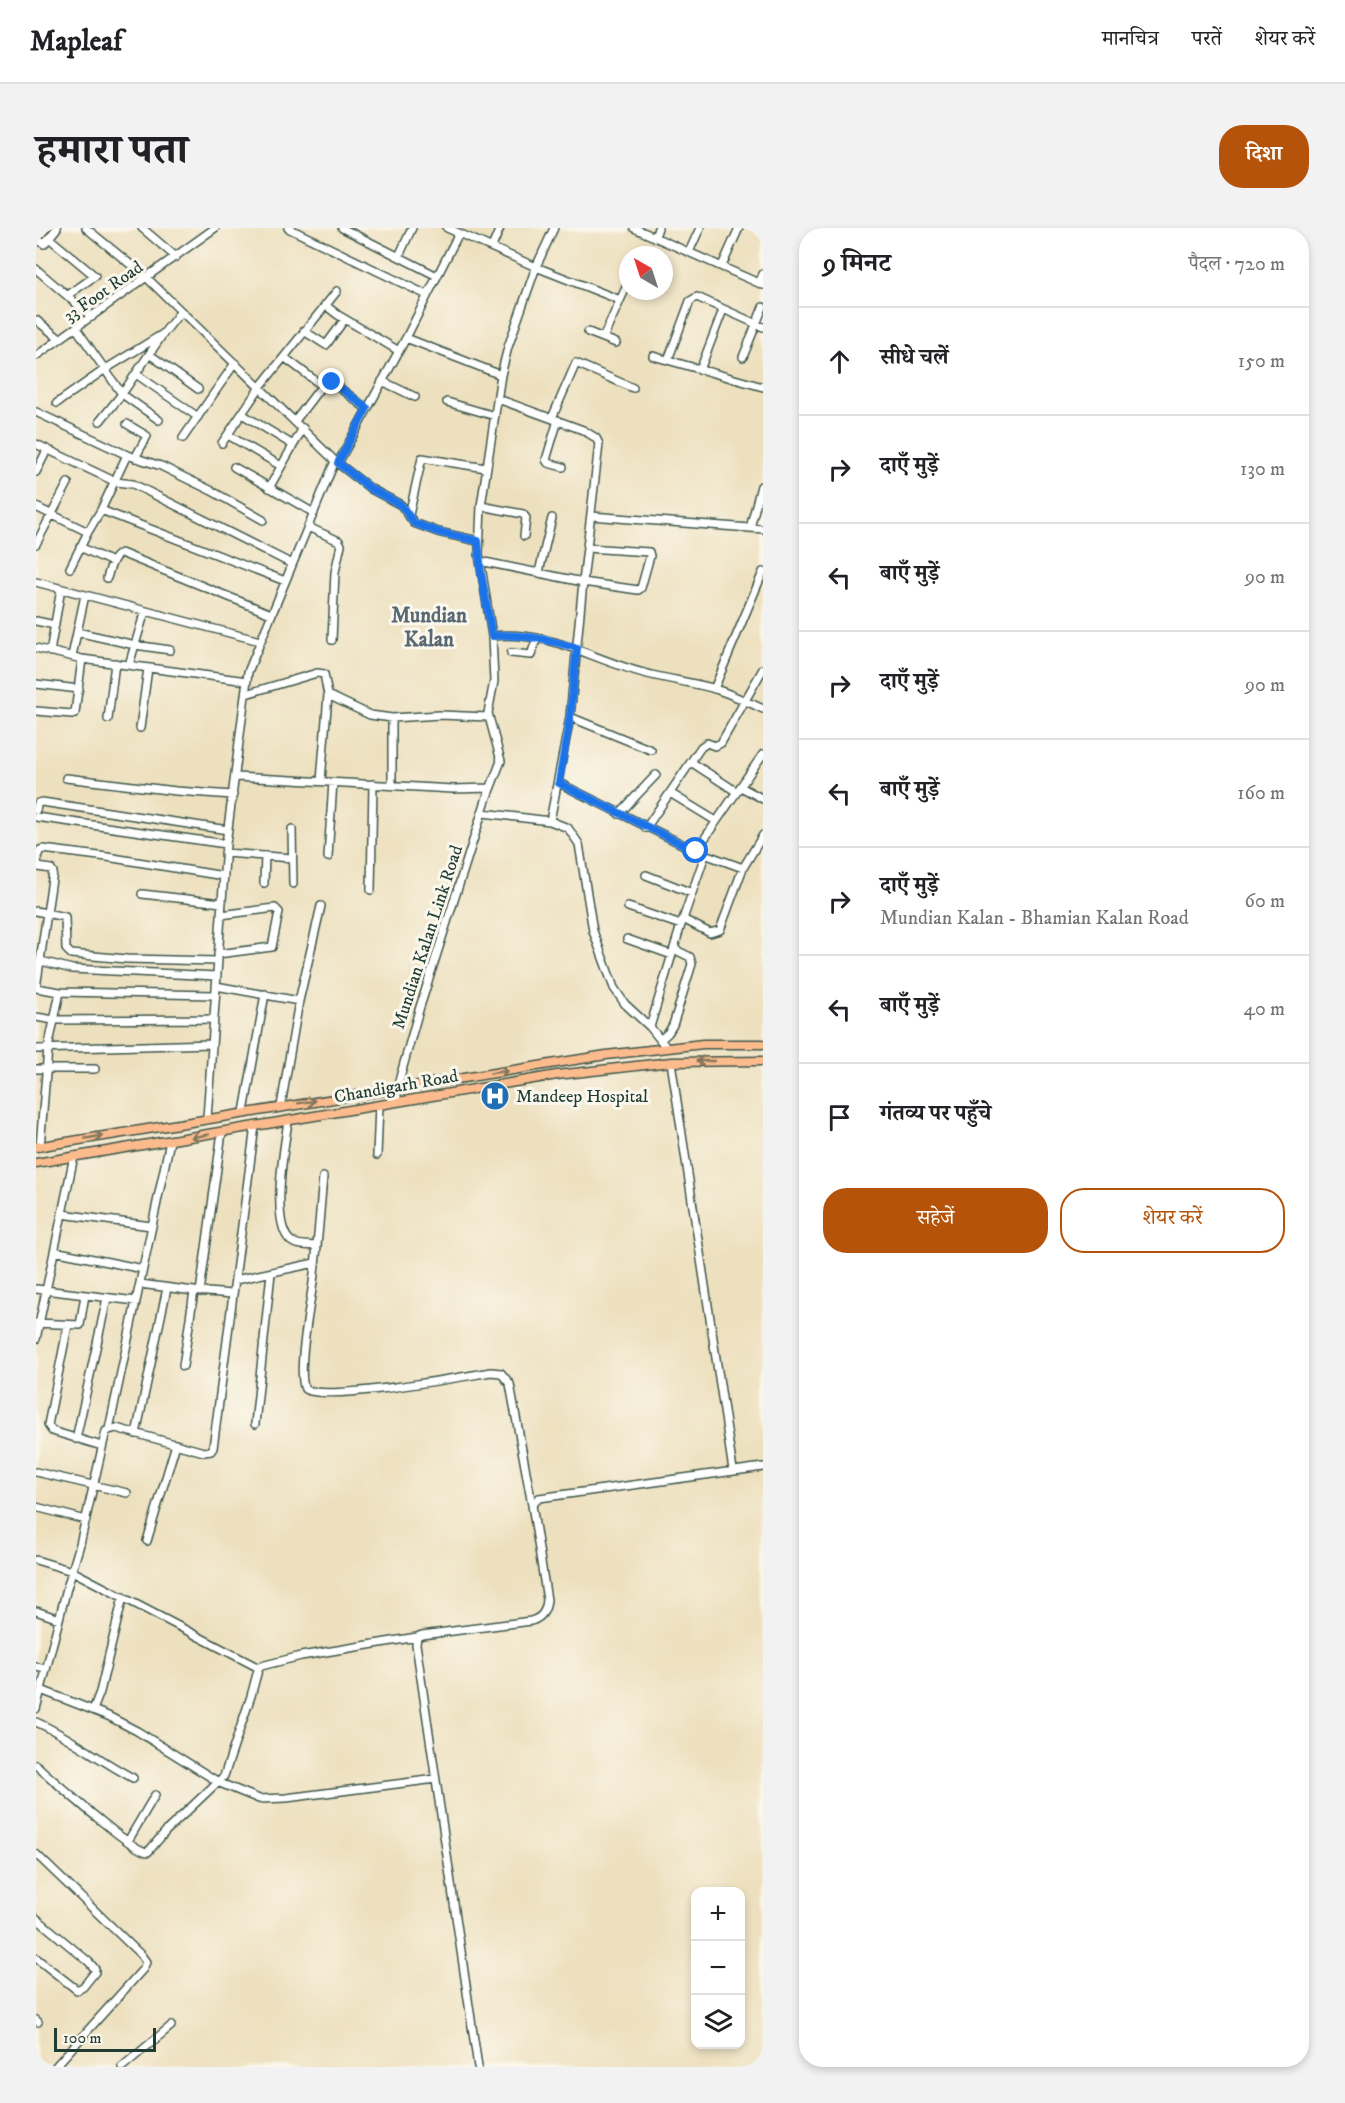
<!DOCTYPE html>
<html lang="hi">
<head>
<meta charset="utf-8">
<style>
  body { margin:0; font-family:"IM FELL DW Pica","Noto Serif Devanagari",serif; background:#f2f2f2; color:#202124 }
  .controls { position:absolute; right:18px; bottom:18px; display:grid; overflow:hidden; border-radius:12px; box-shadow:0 3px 9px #0003 }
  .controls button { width:54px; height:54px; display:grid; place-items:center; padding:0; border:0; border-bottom:2px solid #e0e0e0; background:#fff; color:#202124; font:30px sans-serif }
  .compass { position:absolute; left:583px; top:18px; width:54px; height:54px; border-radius:50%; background:#fff; box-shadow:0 3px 9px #0003; rotate:321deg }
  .scale { position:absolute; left:18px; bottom:15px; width:102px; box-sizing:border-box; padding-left:6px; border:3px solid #1f3d34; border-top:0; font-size:16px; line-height:21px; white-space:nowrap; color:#1f3d34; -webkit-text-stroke:4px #fbf7ec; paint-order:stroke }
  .stop { position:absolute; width:18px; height:18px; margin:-14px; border:4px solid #1a73e8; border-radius:50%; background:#fff }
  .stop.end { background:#1a73e8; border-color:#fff; box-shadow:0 2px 6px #0008 }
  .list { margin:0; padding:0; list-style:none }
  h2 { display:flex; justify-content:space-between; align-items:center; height:78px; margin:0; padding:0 24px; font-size:26px }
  h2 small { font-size:20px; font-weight:400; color:#757577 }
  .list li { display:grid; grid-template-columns:39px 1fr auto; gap:18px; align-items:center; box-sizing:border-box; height:108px; padding:0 24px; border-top:2px solid #e0e0e0 }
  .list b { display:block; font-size:22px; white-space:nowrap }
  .list p { margin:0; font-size:20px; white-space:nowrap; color:#757577 }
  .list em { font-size:20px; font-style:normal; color:#757577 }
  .actions { display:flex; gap:12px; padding:18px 24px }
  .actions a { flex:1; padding:14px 0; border:2px solid #b45309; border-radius:24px; text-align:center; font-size:21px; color:#b45309 }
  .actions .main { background:#b45309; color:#fff }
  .icon { flex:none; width:33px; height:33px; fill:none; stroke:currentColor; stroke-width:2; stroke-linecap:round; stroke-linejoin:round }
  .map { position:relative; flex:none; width:727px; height:1839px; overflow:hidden; border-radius:24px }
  header { display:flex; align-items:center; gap:36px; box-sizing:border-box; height:84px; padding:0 30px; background:#fff; border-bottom:2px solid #e0e0e0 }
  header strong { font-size:28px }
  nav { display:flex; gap:33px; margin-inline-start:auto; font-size:21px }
  .intro { display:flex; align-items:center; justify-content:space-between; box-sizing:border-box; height:144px; padding:0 36px }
  h1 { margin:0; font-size:42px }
  .button { padding:15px 27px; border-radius:24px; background:#b45309; color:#fff; font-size:21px; font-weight:700 }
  main { display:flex; gap:36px; padding:0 36px }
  aside { flex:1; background:#fff; border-radius:24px; box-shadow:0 3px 9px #0003 }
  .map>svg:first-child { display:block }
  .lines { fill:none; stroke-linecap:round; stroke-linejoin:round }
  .minor-casing { stroke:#3e5549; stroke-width:10 }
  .major-casing { stroke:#3e5549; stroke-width:11 }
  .minor { stroke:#fff; stroke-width:7 }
  .major { stroke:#fbbb8d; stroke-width:8 }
  .oneway { stroke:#82765c }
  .route { stroke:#1a73e8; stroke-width:8 }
  .labels { text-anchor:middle; stroke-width:6; stroke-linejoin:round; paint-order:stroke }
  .street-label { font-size:18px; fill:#1f3d34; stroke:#fbf7ec }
  .poi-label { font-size:18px; fill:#1f3d34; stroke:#fbf7ec; text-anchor:start }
  .quarter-label { font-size:21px; font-weight:bold; fill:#586976; stroke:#fbf7ec }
</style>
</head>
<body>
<header>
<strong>Mapleaf</strong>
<nav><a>मानचित्र</a><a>परतें</a><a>शेयर करें</a></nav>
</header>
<div class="intro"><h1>हमारा पता</h1><a class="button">दिशा</a></div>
<main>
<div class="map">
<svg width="727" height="1839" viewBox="0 0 727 1839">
  <rect width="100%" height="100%" fill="#fbf7ec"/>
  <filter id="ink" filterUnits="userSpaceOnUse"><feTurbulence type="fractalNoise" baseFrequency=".0167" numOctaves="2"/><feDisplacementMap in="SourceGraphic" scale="12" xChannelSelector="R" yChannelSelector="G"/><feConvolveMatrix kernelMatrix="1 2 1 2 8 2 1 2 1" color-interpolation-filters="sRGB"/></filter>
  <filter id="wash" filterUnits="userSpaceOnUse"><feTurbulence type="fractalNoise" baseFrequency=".008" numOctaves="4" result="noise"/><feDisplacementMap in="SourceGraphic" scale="24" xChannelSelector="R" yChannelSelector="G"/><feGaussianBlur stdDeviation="1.35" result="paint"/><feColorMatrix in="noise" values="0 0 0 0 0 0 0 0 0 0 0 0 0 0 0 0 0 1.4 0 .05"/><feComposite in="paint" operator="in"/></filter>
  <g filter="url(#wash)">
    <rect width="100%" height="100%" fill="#ede0be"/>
  </g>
  <g filter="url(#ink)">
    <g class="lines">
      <g class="minor-casing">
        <path id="minor" d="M50,0L111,50L299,233L212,444L190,616L171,890
          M106,0L140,29
          M252,0L391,67
          M306,0L401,48
          M411,0L500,39L584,72
          M598,0L727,57
          M619,9L622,0
          M0,10L8,16L21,0
          M13,10L59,48L32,67
          M456,19L464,0
          M653,24L664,0
          M363,28L376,0
          M686,38L703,0
          M0,41L56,89
          M723,55L727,46
          M289,77L302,87L363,123
          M0,92L24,111
          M40,100L86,166L127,106L145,83
          M268,103L290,117L309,91
          M552,104L580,115
          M370,110L423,5
          M567,110L592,55
          M113,126L162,161
          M0,128L179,0
          M617,128L727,159
          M248,129L285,157
          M707,129L727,79
          M632,132L654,73L661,69L727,99
          M664,142L687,82
          M100,146L162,189
          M346,153L379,169
          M411,174L459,188
          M21,175L68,142L125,107
          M0,184L91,227L125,238L176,263L227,292
          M206,186L257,217
          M516,190L540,135L597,160
          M522,192L510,232L512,235L527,239
          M64,193L86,166L123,192
          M259,193L290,152L296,154L331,181
          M91,196L111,208L99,230
          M192,207L245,238
          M147,210L199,135
          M186,215L224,159L301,63
          M0,216L80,254L97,256L256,336
          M299,233L335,261L365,277L378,295L402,304L442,313
          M302,235L370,110L465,147
          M198,239L278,285
          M0,244L11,222
          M233,260L267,200
          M445,278L487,286L490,290L488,308
          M0,279L52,304L65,282L249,353
          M65,282L91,227
          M373,287L386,230L450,240
          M555,288L727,301
          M272,299L303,313L305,317L299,344L296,412
          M714,300L725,258
          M0,316L32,255
          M44,319L76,334
          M444,333L547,354L602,362L605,360L614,328L613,324L551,320
          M34,340L52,304
          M503,344L516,290
          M71,350C74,341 76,329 85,325L235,386
          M0,354L224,413
          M0,393L19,397
          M41,404L99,417L134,422
          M456,408C515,402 554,431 608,445C630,451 653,454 676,460C693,465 710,473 727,481
          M0,420L46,431L211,453
          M14,424L25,361
          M475,425L495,427L501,410
          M36,428L49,367
          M93,437L109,383
          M0,456L43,461
          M678,461L727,344
          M210,466L281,445L288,446L292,467L285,553
          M292,467L334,487L356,490L404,487L452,489
          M0,483L36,486L39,485L46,431
          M534,489L615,522
          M72,491L79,435
          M104,500L112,440
          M655,534L701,564
          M200,549L417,561L454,560
          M30,550L140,563L197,567
          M523,555L660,623L707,640
          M356,557V490
          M705,559L727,571
          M634,565L680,593
          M0,582L2,575L6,574L192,602
          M447,585L514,593L534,489L547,354L563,216L560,210L547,202L462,171
          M583,586L620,547
          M0,589L190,616
          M514,593L532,600L543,616L557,703L578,760L589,776L614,799L630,819
          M610,600L665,519L671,515L679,518L685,515L727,441
          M256,601L257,656
          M660,623L727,526
          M189,625L256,630
          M292,629L297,554
          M0,631L4,622L7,621L71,629L188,648
          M610,647L656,665
          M228,655L229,628
          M335,662L337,556
          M106,666L186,675
          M592,679L645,697
          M0,683L29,689L30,721L35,726L91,731L182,733
          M647,691L674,705L684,702L707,640L727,607
          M591,711L636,727
          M182,726L236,719L243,684L239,680L185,687
          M5,733L36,741L181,748
          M180,758L263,773
          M0,760L24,764L179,767
          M0,760L17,644L15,641L2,639L1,630
          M0,789L18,792L178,791
          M614,799L645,697L669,627
          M624,812L632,805L637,797L656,736L654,729L638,721
          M0,821L176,816
          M635,834L697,1242
          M0,841H59
          M361,874V860L383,782L451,569L465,533L452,485L458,453L456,408L443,326L445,278L465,147L472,119L500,39L518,0
          M245,878L263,773L285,678
          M208,884L229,766
          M252,893C249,916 232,1003 258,1015C264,1018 274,1017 281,1018
          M4,919L12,821L24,764
          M341,927L343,877
          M287,949C284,981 282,1014 278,1046C276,1070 260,1142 269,1161C290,1174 424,1149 455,1144L465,1145L474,1156L496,1277
          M26,986L115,998
          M18,1023L107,1041
          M199,1052L279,1035
          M104,1056L158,1063L197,1066
          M0,1061L100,1073
          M164,1064L186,904
          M0,1095L44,1097L49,1067
          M32,1097L12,1197L16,1203L66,1218
          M0,1111L38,928
          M147,1138L158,1063
          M219,1196L235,1045
          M73,1201L134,913
          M100,1206L131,1060
          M40,1211L71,1070
          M0,1244L91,1265
          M0,1279L50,1292
          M111,1313L140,1216
          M0,1332L36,1343L223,1440
          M0,1383L23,1391
          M0,1439L10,1441
          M5,1462L72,1488L101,1503L184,1555L223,1571L250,1570L400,1551
          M0,1481L31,1360L44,1316L70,1203L80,1200L168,1224L175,1223L177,1220L219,898
          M57,1482L64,1464L87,1369
          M0,1494C35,1509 64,1533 97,1550
          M0,1537C16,1551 98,1625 112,1624L130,1603L188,1548L215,1468L222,1442L225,1438L265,1428L381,1409
          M92,1613L119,1567
          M0,1626L105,1727L110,1734L107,1741L19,1839
          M0,1690L53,1734L59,1741V1744L47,1759L41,1762L0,1730
          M0,1792L2,1794
          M86,1839L135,1798
          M442,1839L380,1416L381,1409L386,1407L495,1393C506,1390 510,1383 511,1372L496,1277L503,1270L727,1239"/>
      </g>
      <g class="major-casing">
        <path id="major" d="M0,919L570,827L667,816H727
          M0,935L521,847L635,834L727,833"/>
      </g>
      <use href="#minor" class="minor"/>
      <use href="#major" class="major"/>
    </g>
    <defs><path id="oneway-shaft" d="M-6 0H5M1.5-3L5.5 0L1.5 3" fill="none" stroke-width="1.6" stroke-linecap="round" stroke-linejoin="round" transform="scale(1.5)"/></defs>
    <g class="oneway">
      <use href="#oneway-shaft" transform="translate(669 833) rotate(180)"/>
      <use href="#oneway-shaft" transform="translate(463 844) rotate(-9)"/>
      <use href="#oneway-shaft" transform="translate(271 874) rotate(-9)"/>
      <use href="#oneway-shaft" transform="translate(164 908) rotate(170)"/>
      <use href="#oneway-shaft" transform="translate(58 909) rotate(-10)"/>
    </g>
  </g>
  <g class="lines" filter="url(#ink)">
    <path class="route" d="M296,154L331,180L302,235L335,261L365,277L378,295L402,304L442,313L445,345L456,408C485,405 513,412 541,420L534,489L523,555L660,623"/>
  </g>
  <defs>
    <g id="hospital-disc" transform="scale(1.5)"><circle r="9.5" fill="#1f6fb2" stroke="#fbf7ec"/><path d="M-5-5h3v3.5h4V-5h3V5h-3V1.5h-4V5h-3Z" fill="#fff"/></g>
  </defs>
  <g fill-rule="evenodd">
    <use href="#hospital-disc" x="459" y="868"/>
  </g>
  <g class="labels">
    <g class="street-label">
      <text transform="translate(67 63) rotate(-35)" y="6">33 Foot Road</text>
      <text transform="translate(391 709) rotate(-72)" y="6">Mundian Kalan Link Road</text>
      <text transform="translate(360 858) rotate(-10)" y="6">Chandigarh Road</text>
    </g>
    <g class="poi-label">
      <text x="480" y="874">Mandeep Hospital</text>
    </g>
    <g class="quarter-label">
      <text x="393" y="394">Mundian<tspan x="393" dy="24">Kalan</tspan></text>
    </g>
  </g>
</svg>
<div class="controls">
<button>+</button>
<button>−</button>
<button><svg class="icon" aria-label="layers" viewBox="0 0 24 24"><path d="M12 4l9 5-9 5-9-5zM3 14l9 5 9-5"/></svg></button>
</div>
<svg class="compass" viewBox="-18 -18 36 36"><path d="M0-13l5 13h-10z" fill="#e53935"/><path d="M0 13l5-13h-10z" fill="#757577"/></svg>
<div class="scale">100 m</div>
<div class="stop" style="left:660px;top:623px"></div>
<div class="stop end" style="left:296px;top:154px"></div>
</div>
<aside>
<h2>9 मिनट<small>पैदल · 720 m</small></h2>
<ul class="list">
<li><svg class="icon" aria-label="ahead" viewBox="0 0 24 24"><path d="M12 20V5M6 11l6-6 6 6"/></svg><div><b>सीधे चलें</b></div><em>150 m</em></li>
<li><svg class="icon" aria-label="right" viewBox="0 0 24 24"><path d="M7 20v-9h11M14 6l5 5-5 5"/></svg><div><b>दाएँ मुड़ें</b></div><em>130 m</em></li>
<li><svg class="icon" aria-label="left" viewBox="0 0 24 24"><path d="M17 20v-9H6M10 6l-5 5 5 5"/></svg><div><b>बाएँ मुड़ें</b></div><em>90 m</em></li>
<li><svg class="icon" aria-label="right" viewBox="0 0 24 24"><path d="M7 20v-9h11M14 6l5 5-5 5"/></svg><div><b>दाएँ मुड़ें</b></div><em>90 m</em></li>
<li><svg class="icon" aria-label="left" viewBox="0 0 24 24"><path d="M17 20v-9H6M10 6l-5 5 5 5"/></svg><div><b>बाएँ मुड़ें</b></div><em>160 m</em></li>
<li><svg class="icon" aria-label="right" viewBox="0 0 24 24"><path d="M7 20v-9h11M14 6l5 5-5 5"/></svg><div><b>दाएँ मुड़ें</b><p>Mundian Kalan - Bhamian Kalan Road</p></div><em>60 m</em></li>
<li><svg class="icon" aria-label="left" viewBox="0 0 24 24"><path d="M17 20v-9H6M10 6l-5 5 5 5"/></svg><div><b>बाएँ मुड़ें</b></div><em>40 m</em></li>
<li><svg class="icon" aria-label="arrive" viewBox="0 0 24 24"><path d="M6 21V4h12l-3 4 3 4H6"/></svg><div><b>गंतव्य पर पहुँचे</b></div></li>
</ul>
<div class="actions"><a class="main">सहेजें</a><a>शेयर करें</a></div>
</aside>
</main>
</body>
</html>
